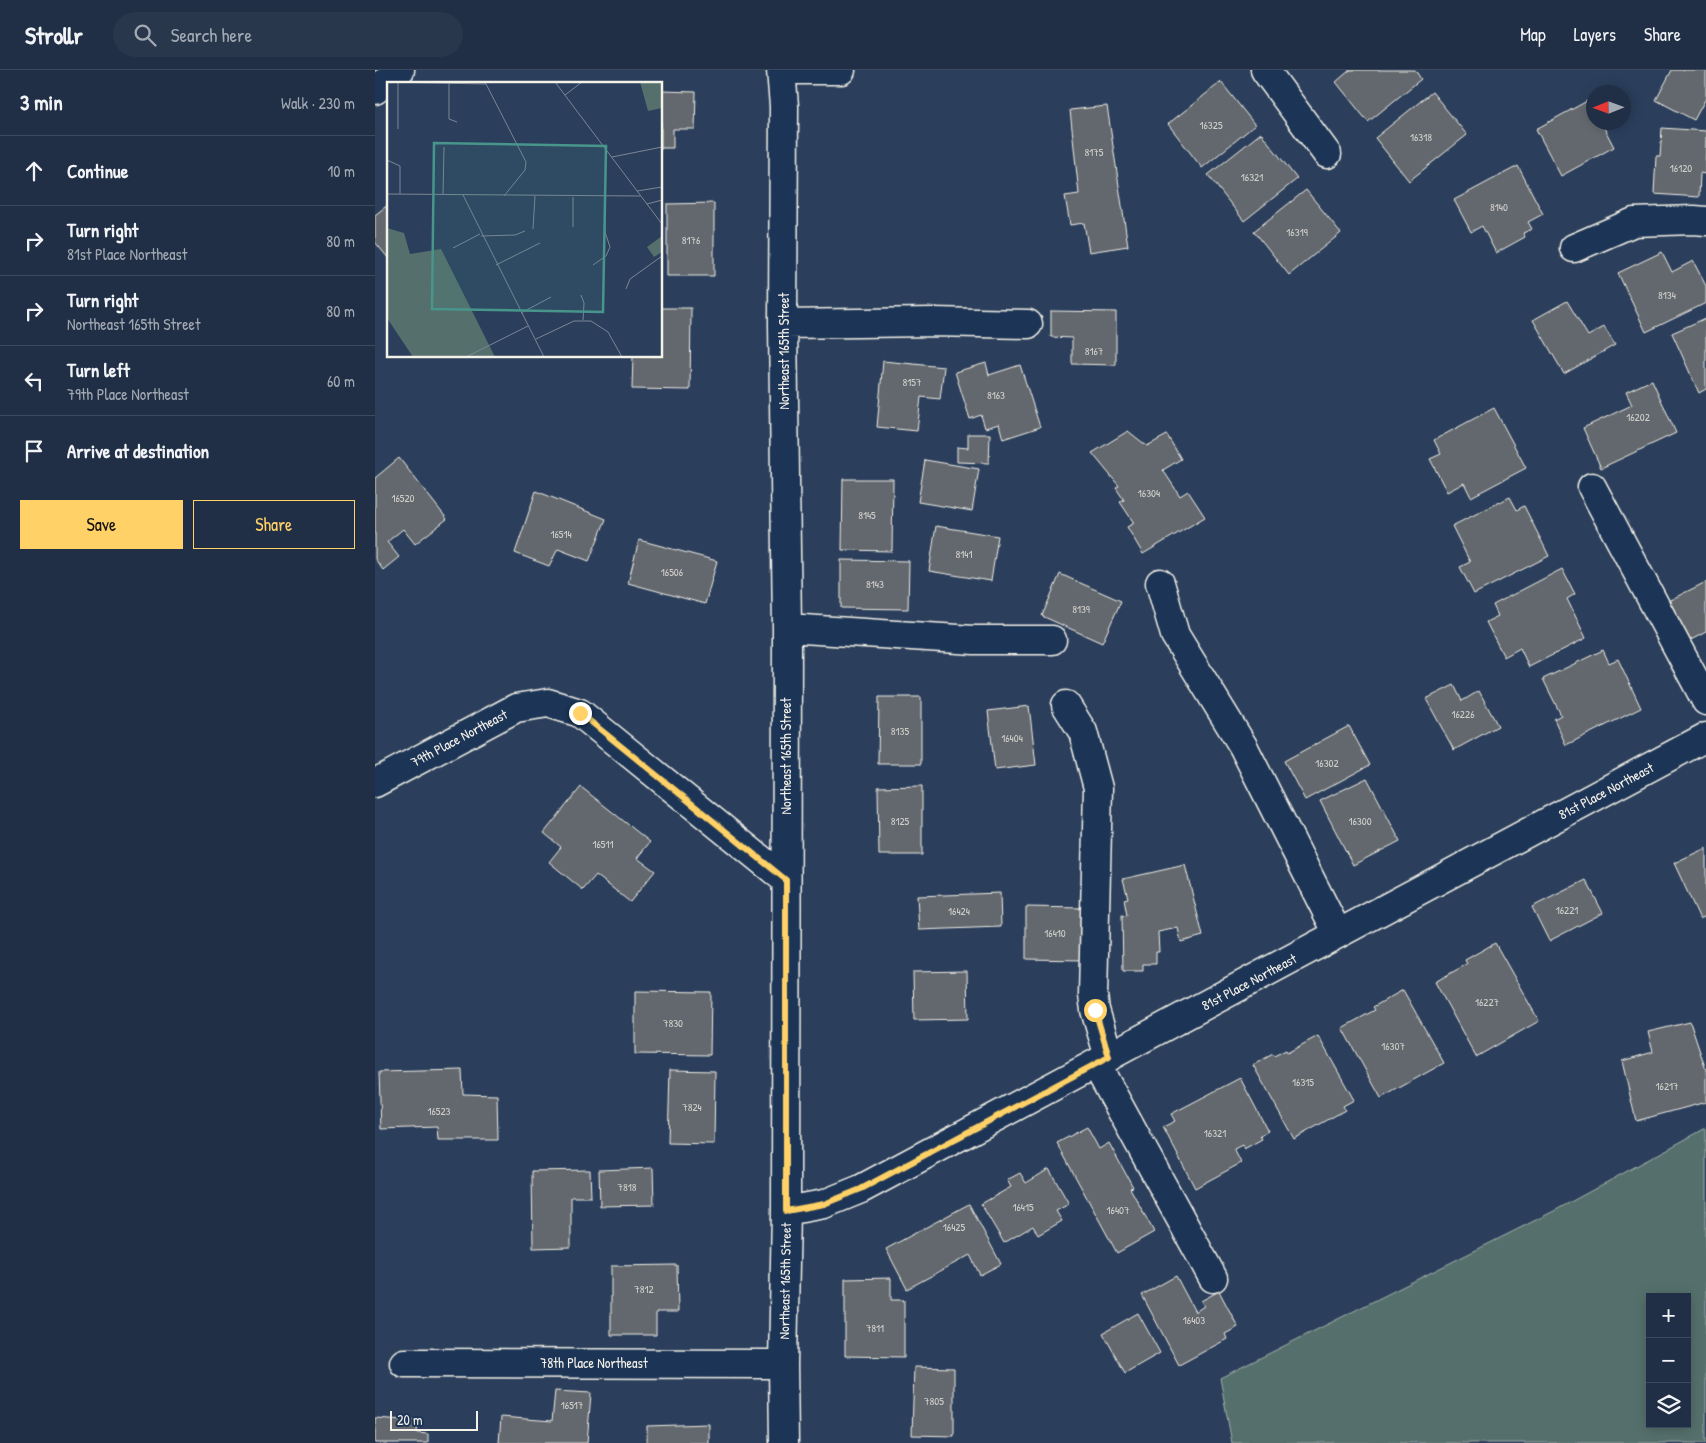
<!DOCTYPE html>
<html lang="en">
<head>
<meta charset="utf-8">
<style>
  body { margin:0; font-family:"Patrick Hand",sans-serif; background:#28374c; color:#f1f3f6 }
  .controls { position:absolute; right:15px; bottom:15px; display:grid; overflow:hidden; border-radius:0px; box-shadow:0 2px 12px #0003 }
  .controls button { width:45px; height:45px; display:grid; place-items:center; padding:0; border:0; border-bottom:1px solid #3d4a5e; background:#202f45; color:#f1f3f6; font:25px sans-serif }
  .compass { position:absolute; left:1211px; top:15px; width:45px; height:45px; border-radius:50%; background:#202f45; box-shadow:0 2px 12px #0003; rotate:269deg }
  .scale { position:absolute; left:15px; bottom:12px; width:88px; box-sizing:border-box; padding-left:5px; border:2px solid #f4f1e8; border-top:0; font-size:14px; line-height:18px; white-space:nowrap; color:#f4f1e8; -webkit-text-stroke:4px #1d3557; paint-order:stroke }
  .stop { position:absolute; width:15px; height:15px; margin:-11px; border:4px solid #ffd166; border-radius:50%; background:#fff }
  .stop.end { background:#ffd166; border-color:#fff; box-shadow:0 1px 5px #0008 }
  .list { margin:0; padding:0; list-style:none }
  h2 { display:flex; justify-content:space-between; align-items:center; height:65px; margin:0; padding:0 20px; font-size:21px }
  h2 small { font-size:16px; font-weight:400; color:#a2a9b3 }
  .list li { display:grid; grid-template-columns:32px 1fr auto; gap:15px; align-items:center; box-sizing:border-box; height:70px; padding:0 20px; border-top:1px solid #3d4a5e }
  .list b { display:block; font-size:19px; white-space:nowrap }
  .list p { margin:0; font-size:16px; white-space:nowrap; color:#a2a9b3 }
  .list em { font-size:16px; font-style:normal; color:#a2a9b3 }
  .actions { display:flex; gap:10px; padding:15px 20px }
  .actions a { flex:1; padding:11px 0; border:1px solid #ffd166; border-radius:0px; text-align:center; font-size:18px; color:#ffd166 }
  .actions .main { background:#ffd166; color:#111 }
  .icon { flex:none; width:28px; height:28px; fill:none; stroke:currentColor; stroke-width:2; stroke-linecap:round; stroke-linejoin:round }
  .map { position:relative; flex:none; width:1331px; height:1373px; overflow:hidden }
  header { display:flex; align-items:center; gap:30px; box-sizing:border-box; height:70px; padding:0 25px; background:#202f45; border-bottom:1px solid #3d4a5e }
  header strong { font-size:24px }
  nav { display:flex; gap:28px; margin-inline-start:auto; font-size:18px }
  .search { width:350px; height:45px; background:#28374c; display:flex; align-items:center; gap:12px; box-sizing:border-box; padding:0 18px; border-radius:28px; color:#a2a9b3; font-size:19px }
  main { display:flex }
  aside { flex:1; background:#202f45 }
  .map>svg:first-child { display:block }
  .green { fill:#546f6c; stroke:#a4b0aa; fill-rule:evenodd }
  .building { fill:#63686e; stroke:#f4f1e8 }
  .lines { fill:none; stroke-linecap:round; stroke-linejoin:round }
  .minor-casing { stroke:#f4f1e8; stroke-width:31 }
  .major-casing { stroke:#f4f1e8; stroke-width:31 }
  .minor { stroke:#1d3557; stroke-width:28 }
  .major { stroke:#1d3557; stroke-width:28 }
  .route { stroke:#ffd166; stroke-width:6 }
  .labels { text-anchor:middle; stroke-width:4.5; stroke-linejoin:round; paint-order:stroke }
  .number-label { font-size:11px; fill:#d0cfca }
  .street-label { font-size:14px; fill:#f4f1e8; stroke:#1d3557 }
  .inset-road { fill:none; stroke:#7b8694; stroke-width:1 }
  .view { fill:#48958c; fill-opacity:0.15; stroke:#48958c; stroke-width:2.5 }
  .inset-edge { fill:none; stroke:#f4f1e8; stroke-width:2.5 }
</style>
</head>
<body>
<header>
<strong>Strollr</strong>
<div class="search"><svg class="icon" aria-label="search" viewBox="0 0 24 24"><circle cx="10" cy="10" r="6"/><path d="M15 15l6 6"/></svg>Search here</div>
<nav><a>Map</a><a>Layers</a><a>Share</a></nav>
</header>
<main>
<aside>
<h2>3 min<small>Walk · 230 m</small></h2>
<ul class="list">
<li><svg class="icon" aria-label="ahead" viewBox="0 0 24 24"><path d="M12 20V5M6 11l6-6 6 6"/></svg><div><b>Continue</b></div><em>10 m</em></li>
<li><svg class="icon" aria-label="right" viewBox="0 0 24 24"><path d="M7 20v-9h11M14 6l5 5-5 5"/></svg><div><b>Turn right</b><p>81st Place Northeast</p></div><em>80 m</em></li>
<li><svg class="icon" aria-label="right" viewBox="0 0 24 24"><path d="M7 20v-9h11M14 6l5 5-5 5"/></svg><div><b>Turn right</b><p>Northeast 165th Street</p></div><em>80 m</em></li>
<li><svg class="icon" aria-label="left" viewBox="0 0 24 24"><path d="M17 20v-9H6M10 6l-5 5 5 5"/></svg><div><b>Turn left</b><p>79th Place Northeast</p></div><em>60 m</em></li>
<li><svg class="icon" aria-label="arrive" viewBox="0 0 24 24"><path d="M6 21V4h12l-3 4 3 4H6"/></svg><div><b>Arrive at destination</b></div></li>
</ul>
<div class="actions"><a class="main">Save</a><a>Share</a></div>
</aside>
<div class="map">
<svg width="1331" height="1373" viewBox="0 0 1331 1373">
  <rect width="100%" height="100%" fill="#2b3f5c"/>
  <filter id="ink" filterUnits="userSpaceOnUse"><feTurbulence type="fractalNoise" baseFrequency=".02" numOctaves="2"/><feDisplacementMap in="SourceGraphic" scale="10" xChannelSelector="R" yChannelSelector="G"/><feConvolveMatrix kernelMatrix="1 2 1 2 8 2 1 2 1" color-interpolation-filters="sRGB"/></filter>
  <g filter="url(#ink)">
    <path class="green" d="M1331,1058V1373H857L845,1308L1181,1140ZM1275,1227H1312V1354H1275Z"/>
    <path class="building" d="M975,0H1040L1046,9L993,52L961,12Z
      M1297,0H1331V28L1319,50L1281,30Z
      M846,12L880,55L827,98L793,54Z
      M286,21L321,22L320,59H298V78H286Z
      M1057,22L1092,65L1034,111L1000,68Z
      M1214,30L1218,39V52H1226L1239,77L1186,106L1161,59Z
      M732,36L753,176L714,182L709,153L695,155L690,126L704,124L695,40Z
      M1287,58L1331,61L1330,104L1325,103L1324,127L1279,124L1281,86H1285Z
      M886,63L922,109L869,151L833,105Z
      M1143,96L1168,144L1153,152L1157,159L1148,163L1150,167L1121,183L1107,156L1096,162L1079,130Z
      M931,120L966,163L914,205L879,161Z
      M339,133V206H292V134Z
      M14,134V189L0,172V145Z
      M1287,182L1297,202L1318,191L1331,216V233L1271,262L1243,203Z
      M1192,231L1213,266L1229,257L1240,275L1189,304L1158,250Z
      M286,238H316L315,320L257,319L258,286H286Z
      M676,241L741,242V295L697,294V268L676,267Z
      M1331,248V319L1324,323L1297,263Z
      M508,291L569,297L565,329L546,327L542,361L502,357Z
      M611,293L614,305L645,295L665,357L628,369L624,354L610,358L606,345L595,349L580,302Z
      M1277,310L1301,363L1226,398L1208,358L1257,335L1251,322Z
      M1119,338L1151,398L1096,427L1089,413L1072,422L1055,389L1066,384L1059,370Z
      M753,361L772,376L792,365L806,389L788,400L805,426L813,421L830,447L768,484L752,457L759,453L745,432L749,430L741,418L744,416L717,383Z
      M593,364H615L614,393L582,392V377L593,378Z
      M24,388L72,449L40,474L28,459L12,472L24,487L8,500L0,489V408Z
      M550,390L604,399L597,441L543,432Z
      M468,409H518L517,481L467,480Z
      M161,421L231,449L214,491L183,479L174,496L140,483Z
      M1135,427L1142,440L1149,436L1174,486L1099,524L1085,497L1095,492L1077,456Z
      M561,456L623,466L616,511L554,501Z
      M264,470L342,491L330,534L253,513Z
      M466,490L534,491L533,539L466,538Z
      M1187,499L1200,524L1192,529L1211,568L1154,597L1145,578L1129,587L1111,552L1123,546L1118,535Z
      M685,504L746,531L727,573L667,546Z
      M1331,512V562L1312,572L1291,532Z
      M1228,580L1234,593L1243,589L1266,638L1191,675L1179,649L1186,645L1168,609Z
      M1079,615L1087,631L1104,621L1123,656L1079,680L1051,629Z
      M504,627H546V694H503Z
      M654,636L661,695L620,700L613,641Z
      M974,656L995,695L930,730L909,691Z
      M992,708L1025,771L978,795L945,731Z
      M547,716V785H504L503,717Z
      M206,717L275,772L262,788L280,801L255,832L221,805L208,820L174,792L186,777L169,763Z
      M1331,778V846L1325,849L1299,793Z
      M810,795L828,866L806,872L803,858L783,862L784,882H781V894H768V901H748L747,845L752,846L749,829L753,828L748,809Z
      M1211,810L1228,843L1174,871L1157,837Z
      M625,823L626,857L544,860L542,826Z
      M651,837L709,838L708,890L651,889Z
      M1120,873L1164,951L1101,987L1060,912L1092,894L1090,890Z
      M592,901L593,949L539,950L538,902Z
      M1028,920L1069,993L1006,1028L967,958L1000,940L998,937Z
      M260,921L336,922L335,985L260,984Z
      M1315,952L1331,1000V1032L1261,1051L1247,991L1278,982L1273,962Z
      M943,966L979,1030L968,1036L970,1040L919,1069L878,995L898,984L899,986L911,980L912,983Z
      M87,1000L88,1024L122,1025L123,1070H63L62,1057L6,1059L4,1002Z
      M295,1000L340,1001L339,1074L293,1073Z
      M865,1008L893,1061L885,1066L887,1069L869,1079L867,1075L859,1079L866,1093L820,1118L788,1057L800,1051L796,1044Z
      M712,1057L724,1079L734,1073L758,1117L755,1118L779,1162L742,1183L682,1073Z
      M278,1098L279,1135L225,1136L224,1100Z
      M674,1099L694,1134L681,1141L687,1151L663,1165L658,1156L629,1173L606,1134L636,1117L632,1110L645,1103L651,1113Z
      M215,1100L216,1127H196V1177L158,1178L157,1101Z
      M594,1134L626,1194L605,1205L595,1185L532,1219L511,1179Z
      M302,1195L303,1242H281V1265H236V1196Z
      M801,1206L820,1242L829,1236L826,1231L844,1221L863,1257L850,1264L852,1269L804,1295L767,1225Z
      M516,1208V1230H529V1287L470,1286V1209Z
      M763,1243L785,1283L750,1303L728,1263Z
      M539,1297L579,1298V1366L537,1365Z
      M180,1321L216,1323L212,1373H124L126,1347L177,1351Z
      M0,1348L43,1351L42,1363L53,1364V1373H0Z
      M334,1354V1373H272V1356Z"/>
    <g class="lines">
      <g class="minor-casing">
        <path id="minor" d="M406,0L409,36L408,254L412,558L411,1141L408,1294L409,1373
          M406,0H466
          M890,0L952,84
          M1199,178L1259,152L1319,150L1331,151
          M408,254L558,252L653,254
          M1217,417L1331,631
          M785,513L800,565L868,676L963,864
          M412,558L599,570H677
          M691,635L708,662L723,718L718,925L720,940L734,987
          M0,713L141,638L173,633L205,643L411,810
          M721,994L838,1208
          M411,1141L449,1134L486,1119L1331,667
          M29,1293L408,1294"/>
      </g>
      <g class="major-casing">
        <path id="major" d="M0,20L25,0"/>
      </g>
      <use href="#minor" class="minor"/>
      <use href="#major" class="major"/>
    </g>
  </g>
  <g class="lines" filter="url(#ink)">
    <path class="route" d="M205,643L411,810V1141L449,1134L486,1119L734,987L720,940"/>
  </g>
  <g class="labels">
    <g class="number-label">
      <text x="836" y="59">16325</text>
      <text x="1046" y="71">16318</text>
      <text x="719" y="86">8175</text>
      <text x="1306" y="102">16120</text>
      <text x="877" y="111">16321</text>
      <text x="1124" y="141">8140</text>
      <text x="922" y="166">16319</text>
      <text x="316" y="174">8176</text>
      <text x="1292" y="229">8134</text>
      <text x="719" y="285">8167</text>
      <text x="537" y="316">8157</text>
      <text x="621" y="329">8163</text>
      <text x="1263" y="351">16202</text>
      <text x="774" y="427">16304</text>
      <text x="28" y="432">16520</text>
      <text x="492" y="449">8145</text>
      <text x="186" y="468">16514</text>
      <text x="589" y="488">8141</text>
      <text x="297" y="506">16506</text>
      <text x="500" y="518">8143</text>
      <text x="706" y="543">8139</text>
      <text x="1088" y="648">16226</text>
      <text x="525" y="665">8135</text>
      <text x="637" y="672">16404</text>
      <text x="952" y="697">16302</text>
      <text x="525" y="755">8125</text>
      <text x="985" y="755">16300</text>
      <text x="228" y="778">16511</text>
      <text x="1192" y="844">16221</text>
      <text x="584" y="845">16424</text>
      <text x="680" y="867">16410</text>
      <text x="1112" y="936">16227</text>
      <text x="298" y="957">7830</text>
      <text x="1018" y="980">16307</text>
      <text x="928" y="1016">16315</text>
      <text x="1292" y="1020">16217</text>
      <text x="317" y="1041">7824</text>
      <text x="64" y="1045">16523</text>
      <text x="840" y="1067">16321</text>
      <text x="252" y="1121">7818</text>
      <text x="648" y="1141">16415</text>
      <text x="743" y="1144">16407</text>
      <text x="579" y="1161">16425</text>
      <text x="269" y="1223">7812</text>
      <text x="819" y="1254">16403</text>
      <text x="500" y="1262">7811</text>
      <text x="559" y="1335">7805</text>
      <text x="197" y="1339">16517</text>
    </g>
    <g class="street-label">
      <text transform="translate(409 281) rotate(-90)" y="5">Northeast 165th Street</text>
      <text transform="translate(84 668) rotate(-28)" y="5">79th Place Northeast</text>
      <text transform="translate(411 686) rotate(-90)" y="5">Northeast 165th Street</text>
      <text transform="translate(1231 721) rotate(-28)" y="5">81st Place Northeast</text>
      <text transform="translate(874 912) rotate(-28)" y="5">81st Place Northeast</text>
      <text transform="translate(410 1211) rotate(-89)" y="5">Northeast 165th Street</text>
      <text x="219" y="1298">78th Place Northeast</text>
    </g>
  </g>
  <g transform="translate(12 12)">
    <rect width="275" height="275" fill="#2b3f5c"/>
    <path d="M253,0H275V26L261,29ZM0,146L17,151L23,172L54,167L108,275H26L0,236ZM275,154V170L267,175L260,165Z" fill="#546f6c"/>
    <path class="inset-road" d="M1,0L99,2M98,0L139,80L138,88L117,114M168,0L275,142M62,1V37L70,40M178,13L195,0M11,47V0M225,75L275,65M0,78L13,84V112M250,109L275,105M0,112L253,114M56,112L57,65M76,113L157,275M260,122L275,118M186,145V115M146,147L148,114M94,154L128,153L138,149M66,166L93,152M109,183L153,161M206,183L219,174L223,165L218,150V115M239,207L243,197L275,174M194,213L197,221L196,238M134,231L164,215M149,257L187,239H204L221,250L235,275M79,275L141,244"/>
    <path class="view" d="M47,61L219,64L216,230L45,227Z"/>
    <rect width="275" height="275" class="inset-edge"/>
  </g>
</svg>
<div class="controls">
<button>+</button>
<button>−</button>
<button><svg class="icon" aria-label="layers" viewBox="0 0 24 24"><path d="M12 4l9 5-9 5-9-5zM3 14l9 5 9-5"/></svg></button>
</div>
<svg class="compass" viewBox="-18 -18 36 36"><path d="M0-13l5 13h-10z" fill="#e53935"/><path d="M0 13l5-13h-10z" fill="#a2a9b3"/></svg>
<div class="scale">20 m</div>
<div class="stop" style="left:720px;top:940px"></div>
<div class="stop end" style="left:205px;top:643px"></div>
</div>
</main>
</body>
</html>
